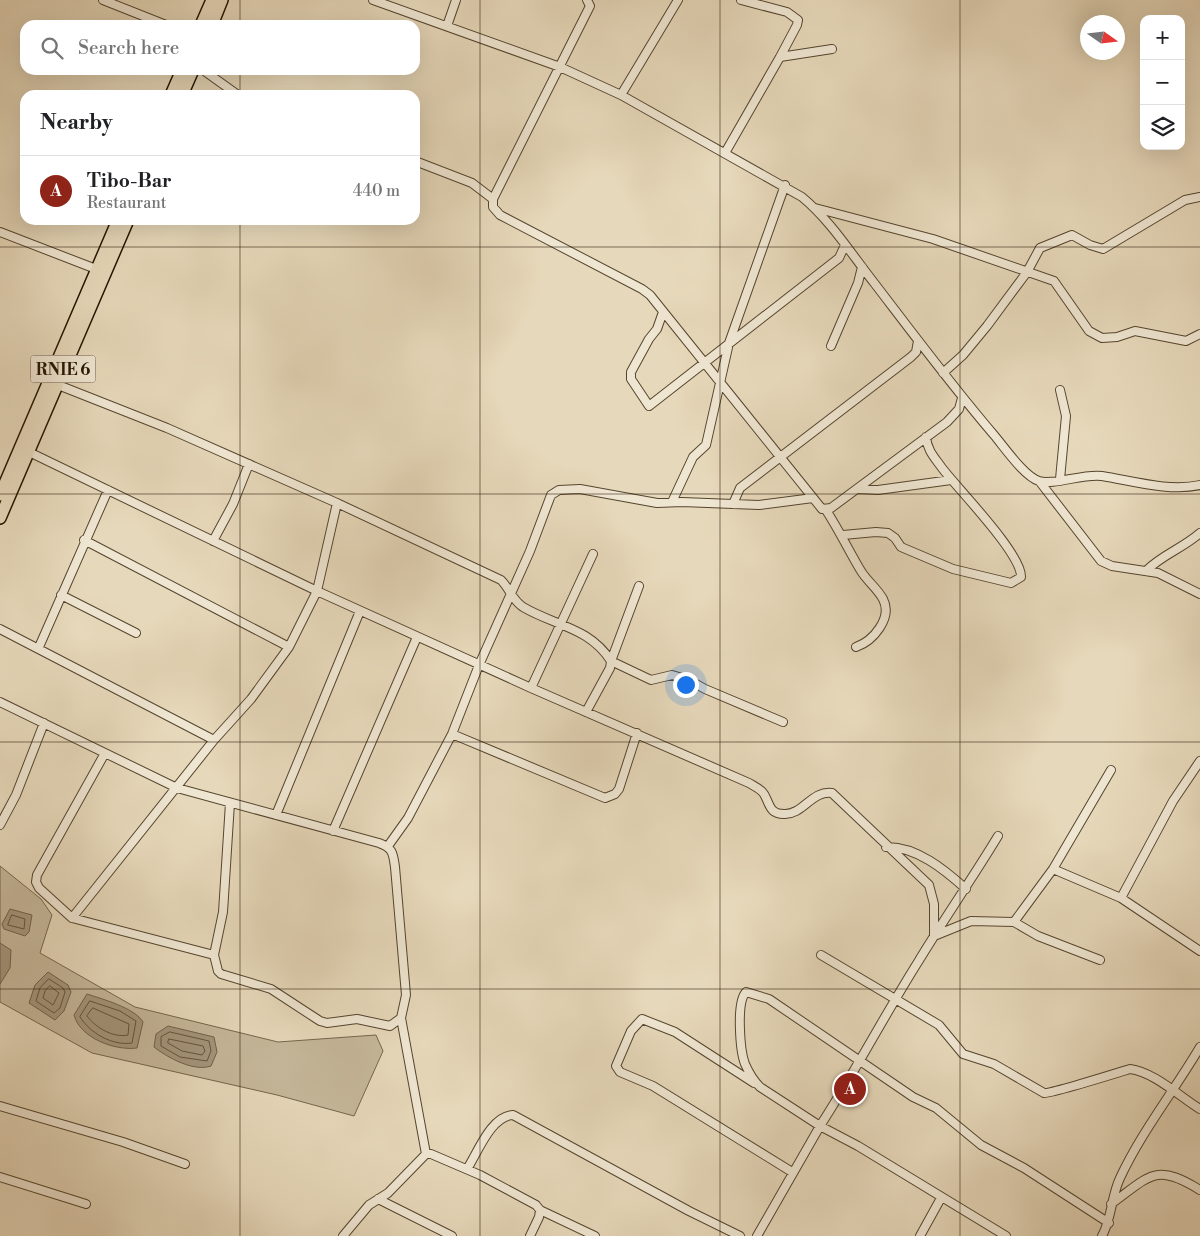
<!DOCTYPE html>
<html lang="en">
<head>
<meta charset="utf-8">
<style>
  body { margin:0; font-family:"Libre Bodoni",serif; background:#f6f6f6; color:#202124 }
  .controls { position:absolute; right:15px; top:15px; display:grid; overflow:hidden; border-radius:10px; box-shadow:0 5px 20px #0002 }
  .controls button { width:45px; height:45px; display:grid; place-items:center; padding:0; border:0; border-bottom:1px solid #e0e0e0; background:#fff; color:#202124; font:25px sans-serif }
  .compass { position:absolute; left:1080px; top:15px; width:45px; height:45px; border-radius:50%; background:#fff; box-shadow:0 5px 20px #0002; rotate:104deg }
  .you { position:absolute; left:685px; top:684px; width:18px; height:18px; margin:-12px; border:4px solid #fff; border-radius:50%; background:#1a73e8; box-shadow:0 0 0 8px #1a73e833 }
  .badge { display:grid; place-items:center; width:32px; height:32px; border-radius:50%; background:#8f2418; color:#fff; font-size:16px; font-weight:700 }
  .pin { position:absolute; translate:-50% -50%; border:2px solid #fff; box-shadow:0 1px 5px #0006 }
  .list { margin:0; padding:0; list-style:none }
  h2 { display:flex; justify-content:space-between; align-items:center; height:65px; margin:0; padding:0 20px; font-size:21px }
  h2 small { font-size:16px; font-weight:400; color:#757577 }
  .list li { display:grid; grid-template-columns:32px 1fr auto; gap:15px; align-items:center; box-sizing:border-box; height:70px; padding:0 20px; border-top:1px solid #e0e0e0 }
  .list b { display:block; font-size:19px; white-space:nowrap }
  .list p { margin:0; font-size:16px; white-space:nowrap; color:#757577 }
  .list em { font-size:16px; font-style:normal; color:#757577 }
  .icon { flex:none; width:28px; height:28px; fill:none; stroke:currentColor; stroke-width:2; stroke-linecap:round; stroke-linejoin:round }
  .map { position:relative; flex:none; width:1200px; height:1236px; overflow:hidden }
  .search { position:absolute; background:#fff; box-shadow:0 5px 20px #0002; left:20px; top:20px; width:400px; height:55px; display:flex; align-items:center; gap:12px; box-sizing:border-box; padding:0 18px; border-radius:15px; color:#757577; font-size:19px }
  .panel { position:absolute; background:#fff; box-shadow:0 5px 20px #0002; left:20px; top:90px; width:400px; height:135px; border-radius:15px }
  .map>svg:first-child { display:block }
  .green { fill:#c5b79a; stroke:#75664d }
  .water { fill:#a4957b; stroke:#71614a }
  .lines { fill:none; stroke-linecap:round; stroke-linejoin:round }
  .shore { stroke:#64543e; stroke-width:1 }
  .minor-casing { stroke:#55452e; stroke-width:10 }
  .primary-casing { stroke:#251400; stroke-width:14 }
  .minor { stroke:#efe6d2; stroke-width:8 }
  .primary { stroke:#e6d8ba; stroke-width:11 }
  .grid { fill:none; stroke:#251400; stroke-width:1; stroke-opacity:0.55 }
  .labels { text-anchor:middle; stroke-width:5; stroke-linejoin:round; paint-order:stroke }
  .shield { fill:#efe6d2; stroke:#62533f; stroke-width:1 }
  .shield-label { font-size:16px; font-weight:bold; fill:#251400 }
</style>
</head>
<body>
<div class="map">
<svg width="1200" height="1236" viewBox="0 0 1200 1236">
  <rect width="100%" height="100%" fill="#e6d8ba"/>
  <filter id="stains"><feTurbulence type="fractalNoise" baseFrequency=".004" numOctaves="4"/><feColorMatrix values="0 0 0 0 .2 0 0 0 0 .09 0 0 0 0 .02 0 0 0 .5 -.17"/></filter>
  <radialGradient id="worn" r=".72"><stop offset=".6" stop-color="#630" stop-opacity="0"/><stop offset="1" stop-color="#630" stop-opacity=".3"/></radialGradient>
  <path class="green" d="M0,866L41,899L52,915L40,953L135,1007L278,1042L376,1035L383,1051L354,1116L277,1095L92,1053L0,1002Z"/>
  <path class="water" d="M10,909L32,915L29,932L25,936L4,929L2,924Z
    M0,943L11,950L10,968L0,984Z
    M48,972L68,985L71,992L64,1011L55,1020L29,1003L35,985Z
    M87,994C102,999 135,1008 143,1022L137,1048C115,1051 80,1038 74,1015Z
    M168,1026L214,1037L217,1052L211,1066C194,1072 168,1058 154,1047L156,1034Z"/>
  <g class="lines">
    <path class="shore" d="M12,915L25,919L24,929L8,925Z
      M49,979L63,988L65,992L60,1008L54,1013L36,1001L40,988Z
      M50,986L59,993L53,1005L43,998L45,991Z
      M90,1001L120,1011L136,1021L132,1043C112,1046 90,1033 80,1017Z
      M93,1008L129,1024L128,1035C113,1038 96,1028 87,1016Z
      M170,1032L209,1041L211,1051L207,1061L180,1057L161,1046V1037Z
      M169,1039L203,1046L205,1051L202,1055L182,1051L168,1043Z"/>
    <g class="minor-casing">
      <path id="minor" d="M103,0L166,25
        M373,0L560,67L621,95L802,197C831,221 852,255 875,284C914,335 952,386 994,435C1005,448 1024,476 1039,481C1053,486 1084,473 1102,476C1133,481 1170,492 1200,485
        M587,0L590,6L493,199V207L500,215L642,289L650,295L822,509L831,508L947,422L959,409L962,398
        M741,0L787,12L798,20L797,25L780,57
        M447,26L456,0
        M203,70L238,95
        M621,95L678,0
        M725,153L780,57L832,49
        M415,161L472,183L493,199
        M815,208L933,239L1054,281L1089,331L1102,338L1117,337L1135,331L1186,341L1200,334
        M0,232L96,269
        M663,312L657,329L649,339L631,372V379L649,406L839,258L845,245
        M831,346L858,283L862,267
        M943,373L963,355L987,326L1027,272L1040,248L1072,235L1090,245L1103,249L1185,200L1200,197
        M53,383L167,428L337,503L501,580C510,589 512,600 523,607C555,626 589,627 611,661L610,668L586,712
        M29,452L317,591L531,688L749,783C754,786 761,789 764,794C770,804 769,814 784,814C803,815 812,790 832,793L929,885L934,904V936L971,921L1014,922L1053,869L1111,770
        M1060,479L1066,416L1060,390
        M1040,482L1101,561L1112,566L1158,573L1200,594
        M857,489L878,490L951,480
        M672,502L693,457L706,445L729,343L785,185
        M733,504L740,488L911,357L916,352L918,341
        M826,510C839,530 849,551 861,571C867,581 877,588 883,599C893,618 873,641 856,647
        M843,535L876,532L888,533L895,538L901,547L953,569L1011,583L1021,577C1022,554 958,489 942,468C935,458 927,450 926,437
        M84,540L289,647
        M213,541L233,504L249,464
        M1147,570C1162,555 1183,548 1200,533
        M639,586L611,661L651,680L672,675L689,680L705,689L783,722
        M61,595L136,633
        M0,629L214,740
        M39,647L108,490
        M531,688L593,554
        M0,702L177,788L379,843C393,848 393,853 395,867L406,995L401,1018L390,1026L357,1019L327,1023L320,1021L271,989L221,974L218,971L214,955L223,912L230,803
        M452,734L605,798L615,794L619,789L637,733
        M105,753L37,875L36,882L39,888L72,918L214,955
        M276,815L360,611
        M0,825L16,795L44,723
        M333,831L417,637
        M998,836C972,879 944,919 918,962C884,1016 855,1072 820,1126L760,1087C753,1080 749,1073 745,1064C740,1051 736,1002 746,992L769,999L913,1097L936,1108L981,1145L1024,1168L1109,1223
        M388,846L408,818L452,734L479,665L530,551L551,495L559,490L580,489L657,503L682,502L759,505L813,498
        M886,847C916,846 945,870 966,889
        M1053,869L1121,898L1200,951
        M1121,898L1173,801L1200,761
        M72,918L214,740L251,699L289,647L317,591L337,503
        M1014,922L1038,936L1100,960
        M821,955L939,1025L963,1054L994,1064L1044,1093C1050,1094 1117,1073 1130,1069C1154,1072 1179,1096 1200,1109
        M401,1018L426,1154
        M754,1083L675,1032L642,1019L631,1031L616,1066L620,1072L653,1086L792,1172
        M0,1106L123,1142L185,1164
        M467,1169C478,1152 491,1116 513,1115L689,1211L740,1236
        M0,1177L86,1204
        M378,1199L452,1236
        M1111,1204C1150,1176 1155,1162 1200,1190
        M540,1210L595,1236
        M343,1236L369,1205L388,1193L426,1154H431L480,1175L536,1205L540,1210L539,1217L530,1236
        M757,1236L820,1126L858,1146L1006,1236
        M920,1236L941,1198
        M1102,1236C1112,1218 1111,1197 1120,1178C1142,1131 1174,1091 1200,1047"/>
    </g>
    <g class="primary-casing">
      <path id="primary" d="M201,25L212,0
        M212,25L222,0
        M171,95L182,70
        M182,95L193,70
        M0,495L118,220
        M0,518L128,220"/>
    </g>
    <use href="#minor" class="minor"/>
    <use href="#primary" class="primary"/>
  </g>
  <path class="grid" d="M240,0V25M480,0V1236M720,0V1236M960,0V1236M240,70V95M240,220V1236M0,247H1200M0,494H1200M0,742H1200M0,989H1200"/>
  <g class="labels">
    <rect class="shield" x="30.5" y="355.5" width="65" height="27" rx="4"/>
    <g class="shield-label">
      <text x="63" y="375">RNIE 6</text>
    </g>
  </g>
  <rect width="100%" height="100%" filter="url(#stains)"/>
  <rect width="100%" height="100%" fill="url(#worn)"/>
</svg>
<div class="controls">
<button>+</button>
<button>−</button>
<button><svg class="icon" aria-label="layers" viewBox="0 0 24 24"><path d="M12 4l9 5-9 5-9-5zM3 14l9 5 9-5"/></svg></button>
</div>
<svg class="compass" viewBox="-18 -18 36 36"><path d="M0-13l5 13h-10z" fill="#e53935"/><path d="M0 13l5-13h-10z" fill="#757577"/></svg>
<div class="you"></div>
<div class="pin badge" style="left:850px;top:1089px">A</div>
<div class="search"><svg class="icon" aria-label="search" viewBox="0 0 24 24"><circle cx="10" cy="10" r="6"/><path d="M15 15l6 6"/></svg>Search here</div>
<section class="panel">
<h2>Nearby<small></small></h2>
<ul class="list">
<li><span class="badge">A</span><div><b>Tibo-Bar</b><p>Restaurant</p></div><em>440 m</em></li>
</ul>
</section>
</div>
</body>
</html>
